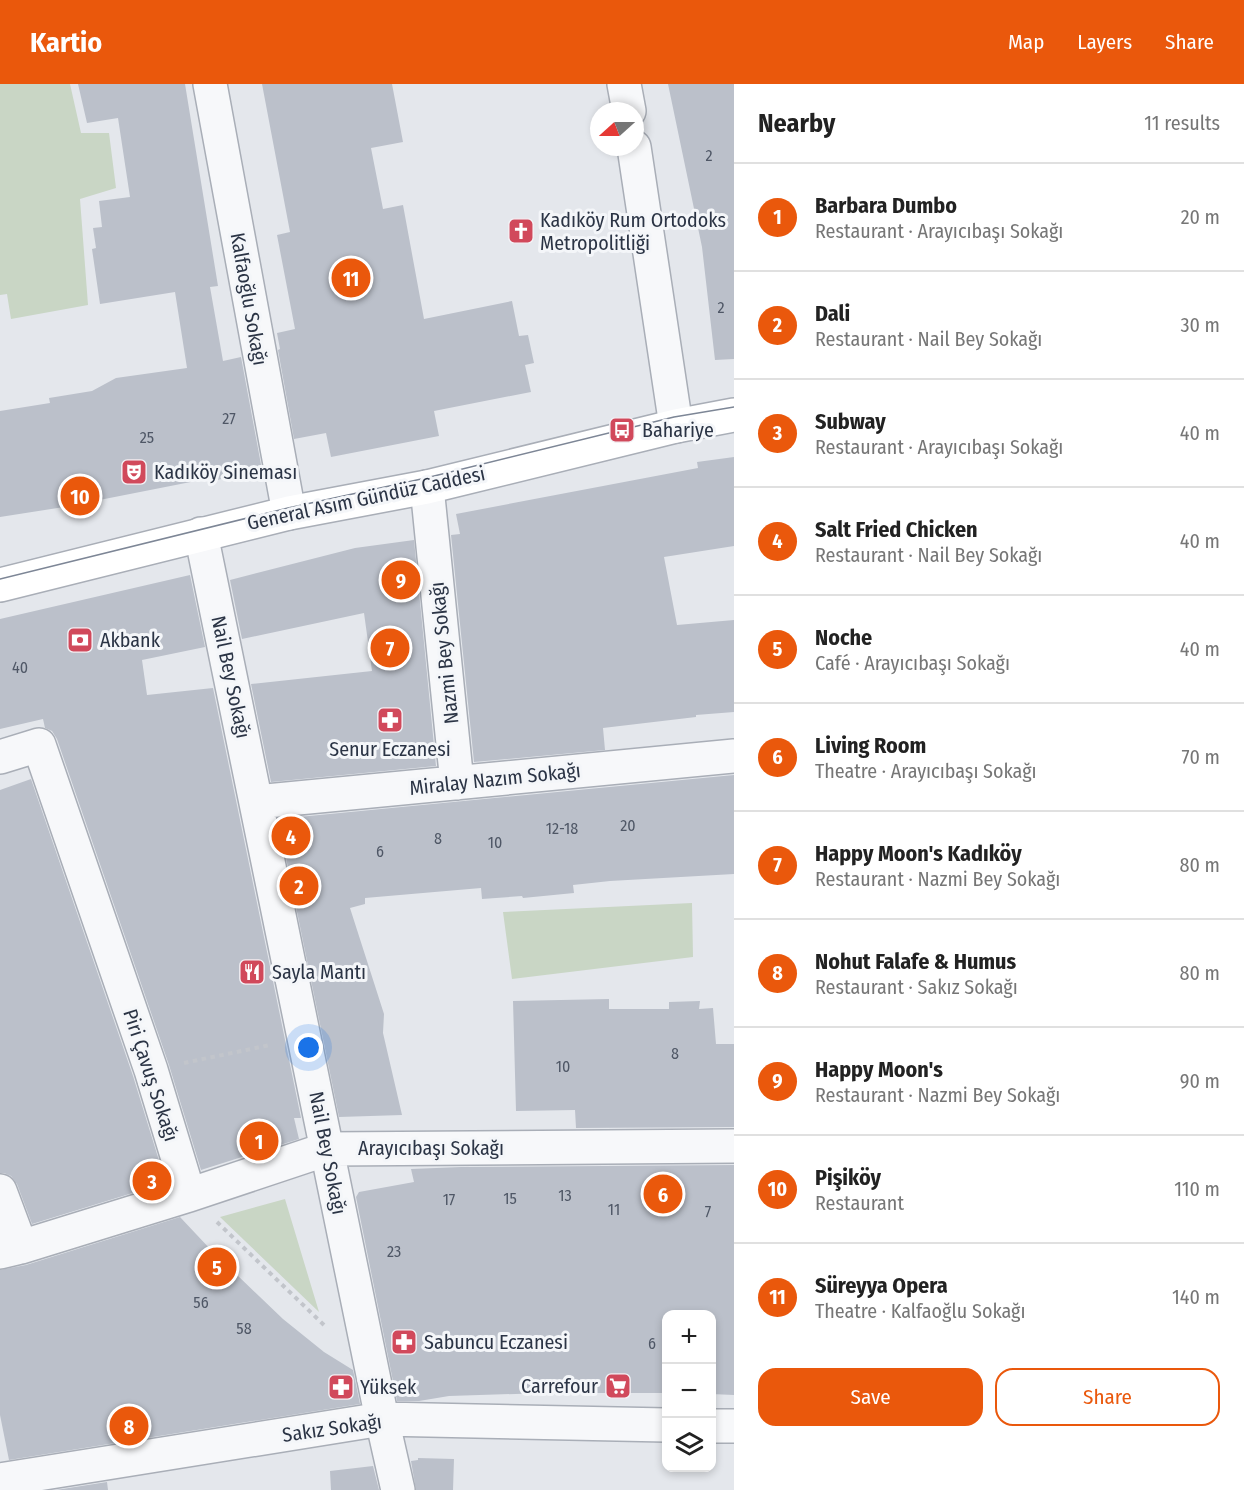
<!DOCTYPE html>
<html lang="en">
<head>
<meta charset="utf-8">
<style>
  body { margin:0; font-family:"Fira Sans Condensed",sans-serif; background:#f2f2f2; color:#222 }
  .controls { position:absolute; right:18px; bottom:18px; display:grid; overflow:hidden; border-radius:12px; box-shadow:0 3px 9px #0003 }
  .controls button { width:54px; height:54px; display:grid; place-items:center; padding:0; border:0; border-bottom:2px solid #e0e0e0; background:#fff; color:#222; font:30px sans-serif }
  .compass { position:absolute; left:590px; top:18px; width:54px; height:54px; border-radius:50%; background:#fff; box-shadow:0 3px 9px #0003; rotate:249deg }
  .you { position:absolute; left:309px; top:964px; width:21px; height:21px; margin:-15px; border:4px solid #fff; border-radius:50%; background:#1a73e8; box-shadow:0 0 0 9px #1a73e833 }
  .badge { display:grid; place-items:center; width:39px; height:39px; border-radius:50%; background:#ea580c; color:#fff; font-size:20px; font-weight:700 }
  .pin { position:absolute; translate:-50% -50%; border:3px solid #fff; box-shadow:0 2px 6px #0006 }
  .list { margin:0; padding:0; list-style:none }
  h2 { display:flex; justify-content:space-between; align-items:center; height:78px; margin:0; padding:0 24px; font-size:26px }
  h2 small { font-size:20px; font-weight:400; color:#767676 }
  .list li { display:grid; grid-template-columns:39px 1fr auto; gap:18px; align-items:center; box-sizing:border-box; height:108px; padding:0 24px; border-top:2px solid #e0e0e0 }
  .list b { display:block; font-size:22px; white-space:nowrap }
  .list p { margin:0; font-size:20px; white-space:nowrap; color:#767676 }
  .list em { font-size:20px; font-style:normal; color:#767676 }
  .actions { display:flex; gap:12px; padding:18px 24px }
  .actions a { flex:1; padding:14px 0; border:2px solid #ea580c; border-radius:18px; text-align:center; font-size:21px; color:#ea580c }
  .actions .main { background:#ea580c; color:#fff }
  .icon { flex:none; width:33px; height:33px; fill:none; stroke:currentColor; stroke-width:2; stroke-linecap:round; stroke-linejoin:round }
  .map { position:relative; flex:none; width:734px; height:1406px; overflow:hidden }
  header { display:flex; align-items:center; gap:36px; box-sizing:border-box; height:84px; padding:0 30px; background:#ea580c; color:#fff }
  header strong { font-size:28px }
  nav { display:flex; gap:33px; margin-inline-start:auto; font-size:21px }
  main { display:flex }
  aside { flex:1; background:#fff }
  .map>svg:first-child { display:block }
  .green { fill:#c9d6c5 }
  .building { fill:#bbc0ca }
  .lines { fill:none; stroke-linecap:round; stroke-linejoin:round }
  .street-casing { stroke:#a9aeb7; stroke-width:36 }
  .secondary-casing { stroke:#a9aeb7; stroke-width:36 }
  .path { stroke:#c2c5cb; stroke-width:4; stroke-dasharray:4.5 4.5; stroke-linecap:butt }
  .street { stroke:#f7f8fa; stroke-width:33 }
  .secondary { stroke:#fff; stroke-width:33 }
  .tram { stroke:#7d8696; stroke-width:1.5 }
  .labels { text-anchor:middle; stroke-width:6; stroke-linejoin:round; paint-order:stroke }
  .number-label { font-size:16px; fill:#4f5766 }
  .poi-label { font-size:20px; fill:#2b3445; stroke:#f4f6f9; text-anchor:start }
  .street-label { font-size:20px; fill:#2b3445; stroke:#f4f6f9 }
</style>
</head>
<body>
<header>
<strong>Kartio</strong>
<nav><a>Map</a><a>Layers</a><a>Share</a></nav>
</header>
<main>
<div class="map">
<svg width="734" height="1406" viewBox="0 0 734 1406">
  <rect width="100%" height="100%" fill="#e4e7ec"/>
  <path class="green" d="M0,0H70L81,49H109L116,104L80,115L88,221L11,235L7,210L0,211Z
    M692,819L693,873L512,895L503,828Z
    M285,1115L319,1228L220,1133Z"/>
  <path class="building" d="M78,0H185L218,202L210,203L223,277L241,273L262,386L217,396L216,393L64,423L0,433V327L50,319L49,314L92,307L116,294L187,284L175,208L100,220L92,165L96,164L93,144L102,143L99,117L130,113L118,34L87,39Z
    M262,0H392L403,58L371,64L383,125L403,121L424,235L512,217L519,252L528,251L534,279L525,281L531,308L434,327L439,352L331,373L326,349L294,355L278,266L280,265L277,249L295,245L277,151L290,148Z
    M668,0H734V275L715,276L702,163Z
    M734,373V462L664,473L677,541L734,536V628L696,631V633L603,644L605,666L474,678L451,451L460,450L456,430L698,384L697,378Z
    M414,456L436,682L271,698L251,600L372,587L364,529L242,555L230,496L355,464Z
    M190,491L205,563L142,576L147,611L213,604L301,1034H294L299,1055L201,1086L169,981L57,655L52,647L45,644L43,635L0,645V535Z
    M734,691V790L610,797L573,801L574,809L523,814L522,812L482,815L481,804L365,814V820L350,824L384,930L383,949L402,1031L339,1033L278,735Z
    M31,695L133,992L165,1096L149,1100L152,1103L32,1140L17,1100L11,1092L4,1089H0V706Z
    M609,915V925H669V918L700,917L699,925L713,924L716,960H734V1043L576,1044L575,1026L516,1027L513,917Z
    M734,1081V1311L711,1310V1230H666V1309H545L449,1312L419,1317H397L356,1113L359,1108L414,1098L411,1085L461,1083Z
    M180,1133L212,1167L283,1235L324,1268L353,1286L360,1320L9,1376L0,1331V1186L26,1181Z
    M418,1374L454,1375L453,1406H416L411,1377L418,1376Z
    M373,1382L379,1406H331L330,1387Z
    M107,1398L108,1406H56Z"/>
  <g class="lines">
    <g class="street-casing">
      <path id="street" d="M210,0L289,429
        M624,0L629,27
        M634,63L676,342
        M427,403L457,699
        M201,450L382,1335L398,1406
        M0,673L39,661L151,986L189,1111
        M256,718L734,672
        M0,1107L21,1163
        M0,1168L21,1163L189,1111L327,1065L734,1062
        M712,1342H734
        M0,1396L382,1335L666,1341"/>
    </g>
    <g class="secondary-casing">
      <path id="secondary" d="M0,501L289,429L427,403L676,342L734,331"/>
    </g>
    <path class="path" d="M184,979L270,961
      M217,1138L326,1243"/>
    <use href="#street" class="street"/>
    <use href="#secondary" class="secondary"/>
    <path class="tram" d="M0,495L288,424L426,394L674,333L734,323"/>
  </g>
  <defs>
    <g id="church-square" transform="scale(1.35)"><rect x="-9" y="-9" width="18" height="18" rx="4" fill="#d1495b" stroke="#f4f6f9"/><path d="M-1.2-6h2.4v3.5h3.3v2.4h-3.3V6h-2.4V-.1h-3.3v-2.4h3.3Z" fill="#fff"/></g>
    <g id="bus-square" transform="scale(1.35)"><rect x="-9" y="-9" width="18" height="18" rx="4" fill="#d1495b" stroke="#f4f6f9"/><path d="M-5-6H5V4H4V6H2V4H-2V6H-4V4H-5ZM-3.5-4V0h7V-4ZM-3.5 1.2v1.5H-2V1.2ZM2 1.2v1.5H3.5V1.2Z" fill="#fff"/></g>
    <g id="theatre-square" transform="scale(1.35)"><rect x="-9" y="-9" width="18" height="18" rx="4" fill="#d1495b" stroke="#f4f6f9"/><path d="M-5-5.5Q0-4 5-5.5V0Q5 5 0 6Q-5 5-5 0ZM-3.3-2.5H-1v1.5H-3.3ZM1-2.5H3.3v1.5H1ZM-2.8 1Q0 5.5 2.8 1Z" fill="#fff"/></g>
    <g id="bank-square" transform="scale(1.35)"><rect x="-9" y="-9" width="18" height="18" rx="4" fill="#d1495b" stroke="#f4f6f9"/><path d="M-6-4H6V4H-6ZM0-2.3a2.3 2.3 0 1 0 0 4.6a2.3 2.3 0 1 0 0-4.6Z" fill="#fff"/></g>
    <g id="pharmacy-square" transform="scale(1.35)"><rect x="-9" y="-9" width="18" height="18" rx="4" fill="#d1495b" stroke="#f4f6f9"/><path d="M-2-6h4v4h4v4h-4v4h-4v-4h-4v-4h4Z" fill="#fff"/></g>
    <g id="restaurant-square" transform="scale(1.35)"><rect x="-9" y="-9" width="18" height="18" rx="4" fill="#d1495b" stroke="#f4f6f9"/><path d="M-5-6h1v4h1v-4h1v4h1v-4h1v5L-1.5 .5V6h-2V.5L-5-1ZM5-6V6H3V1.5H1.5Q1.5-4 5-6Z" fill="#fff"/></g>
    <g id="supermarket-square" transform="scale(1.35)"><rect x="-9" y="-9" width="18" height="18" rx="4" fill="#d1495b" stroke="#f4f6f9"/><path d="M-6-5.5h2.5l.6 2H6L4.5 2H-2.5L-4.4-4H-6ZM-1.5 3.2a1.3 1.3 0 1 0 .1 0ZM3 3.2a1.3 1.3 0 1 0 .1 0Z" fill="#fff"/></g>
  </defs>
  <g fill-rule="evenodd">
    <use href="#church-square" x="521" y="147"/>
    <use href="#bus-square" x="622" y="346"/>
    <use href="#theatre-square" x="134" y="388"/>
    <use href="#bank-square" x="80" y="556"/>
    <use href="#pharmacy-square" x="390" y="636"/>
    <use href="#restaurant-square" x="252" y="888"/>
    <use href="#pharmacy-square" x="404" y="1258"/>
    <use href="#supermarket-square" x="618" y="1302"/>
    <use href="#pharmacy-square" x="341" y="1303"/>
  </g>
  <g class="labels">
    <g class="number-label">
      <text x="709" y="77">2</text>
      <text x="721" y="229">2</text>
      <text x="229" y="340">27</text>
      <text x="147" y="359">25</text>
      <text x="20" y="589">40</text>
      <text x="628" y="747">20</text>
      <text x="562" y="750">12-18</text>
      <text x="438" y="760">8</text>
      <text x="495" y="764">10</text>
      <text x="380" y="773">6</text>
      <text x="675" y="975">8</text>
      <text x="563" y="988">10</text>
      <text x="565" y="1117">13</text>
      <text x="510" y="1120">15</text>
      <text x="449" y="1121">17</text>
      <text x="614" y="1131">11</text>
      <text x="708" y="1133">7</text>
      <text x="394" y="1173">23</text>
      <text x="201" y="1224">56</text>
      <text x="244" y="1250">58</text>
      <text x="652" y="1265">6</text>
    </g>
    <g class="poi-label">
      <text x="540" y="143">Kadıköy Rum Ortodoks<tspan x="540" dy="23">Metropolitliği</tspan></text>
      <text x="642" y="353">Bahariye</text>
      <text x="154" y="395">Kadıköy Sineması</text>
      <text x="100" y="563">Akbank</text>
      <text x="390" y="672" text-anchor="middle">Senur Eczanesi</text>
      <text x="272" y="895">Sayla Mantı</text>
      <text x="424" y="1265">Sabuncu Eczanesi</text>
      <text x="598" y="1309" text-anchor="end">Carrefour</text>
      <text x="360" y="1310">Yüksek</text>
    </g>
    <g class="street-label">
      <text transform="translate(249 215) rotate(80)" y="7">Kalfaoğlu Sokağı</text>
      <text transform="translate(366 414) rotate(-12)" y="7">General Asım Gündüz Caddesi</text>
      <text transform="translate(444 569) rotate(-96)" y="7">Nazmi Bey Sokağı</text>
      <text transform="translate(231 593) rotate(78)" y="7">Nail Bey Sokağı</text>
      <text transform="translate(495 695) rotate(-6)" y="7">Miralay Nazım Sokağı</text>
      <text transform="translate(151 991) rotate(72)" y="7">Piri Çavuş Sokağı</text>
      <text x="431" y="1071">Arayıcıbaşı Sokağı</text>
      <text transform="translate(328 1069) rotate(79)" y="7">Nail Bey Sokağı</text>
      <text transform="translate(332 1344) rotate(-8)" y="7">Sakız Sokağı</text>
    </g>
  </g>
</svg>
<div class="controls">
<button>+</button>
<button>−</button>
<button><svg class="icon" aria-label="layers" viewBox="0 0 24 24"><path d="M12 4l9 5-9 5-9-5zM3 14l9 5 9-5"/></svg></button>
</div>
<svg class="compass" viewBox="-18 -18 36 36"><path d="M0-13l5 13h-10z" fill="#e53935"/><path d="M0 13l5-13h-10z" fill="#767676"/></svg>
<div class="you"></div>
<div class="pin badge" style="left:259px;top:1057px">1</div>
<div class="pin badge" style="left:299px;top:802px">2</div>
<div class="pin badge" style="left:152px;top:1097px">3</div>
<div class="pin badge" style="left:291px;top:752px">4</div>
<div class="pin badge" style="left:217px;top:1183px">5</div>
<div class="pin badge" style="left:663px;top:1110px">6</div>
<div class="pin badge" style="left:390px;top:564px">7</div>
<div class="pin badge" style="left:129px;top:1342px">8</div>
<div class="pin badge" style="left:401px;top:496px">9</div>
<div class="pin badge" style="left:80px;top:412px">10</div>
<div class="pin badge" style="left:351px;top:194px">11</div>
</div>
<aside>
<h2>Nearby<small>11 results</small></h2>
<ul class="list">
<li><span class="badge">1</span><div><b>Barbara Dumbo</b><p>Restaurant · Arayıcıbaşı Sokağı</p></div><em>20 m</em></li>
<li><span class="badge">2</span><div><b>Dali</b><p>Restaurant · Nail Bey Sokağı</p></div><em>30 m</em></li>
<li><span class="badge">3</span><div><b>Subway</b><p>Restaurant · Arayıcıbaşı Sokağı</p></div><em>40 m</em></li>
<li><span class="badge">4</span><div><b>Salt Fried Chicken</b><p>Restaurant · Nail Bey Sokağı</p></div><em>40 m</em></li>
<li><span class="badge">5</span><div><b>Noche</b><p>Café · Arayıcıbaşı Sokağı</p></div><em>40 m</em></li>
<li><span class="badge">6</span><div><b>Living Room</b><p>Theatre · Arayıcıbaşı Sokağı</p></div><em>70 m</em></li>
<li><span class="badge">7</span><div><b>Happy Moon's Kadıköy</b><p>Restaurant · Nazmi Bey Sokağı</p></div><em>80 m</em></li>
<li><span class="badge">8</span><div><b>Nohut Falafe &amp; Humus</b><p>Restaurant · Sakız Sokağı</p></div><em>80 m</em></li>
<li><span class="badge">9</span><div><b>Happy Moon's</b><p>Restaurant · Nazmi Bey Sokağı</p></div><em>90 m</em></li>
<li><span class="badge">10</span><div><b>Pişiköy</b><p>Restaurant</p></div><em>110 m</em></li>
<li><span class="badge">11</span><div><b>Süreyya Opera</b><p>Theatre · Kalfaoğlu Sokağı</p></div><em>140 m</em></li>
</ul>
<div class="actions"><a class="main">Save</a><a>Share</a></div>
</aside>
</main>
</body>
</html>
